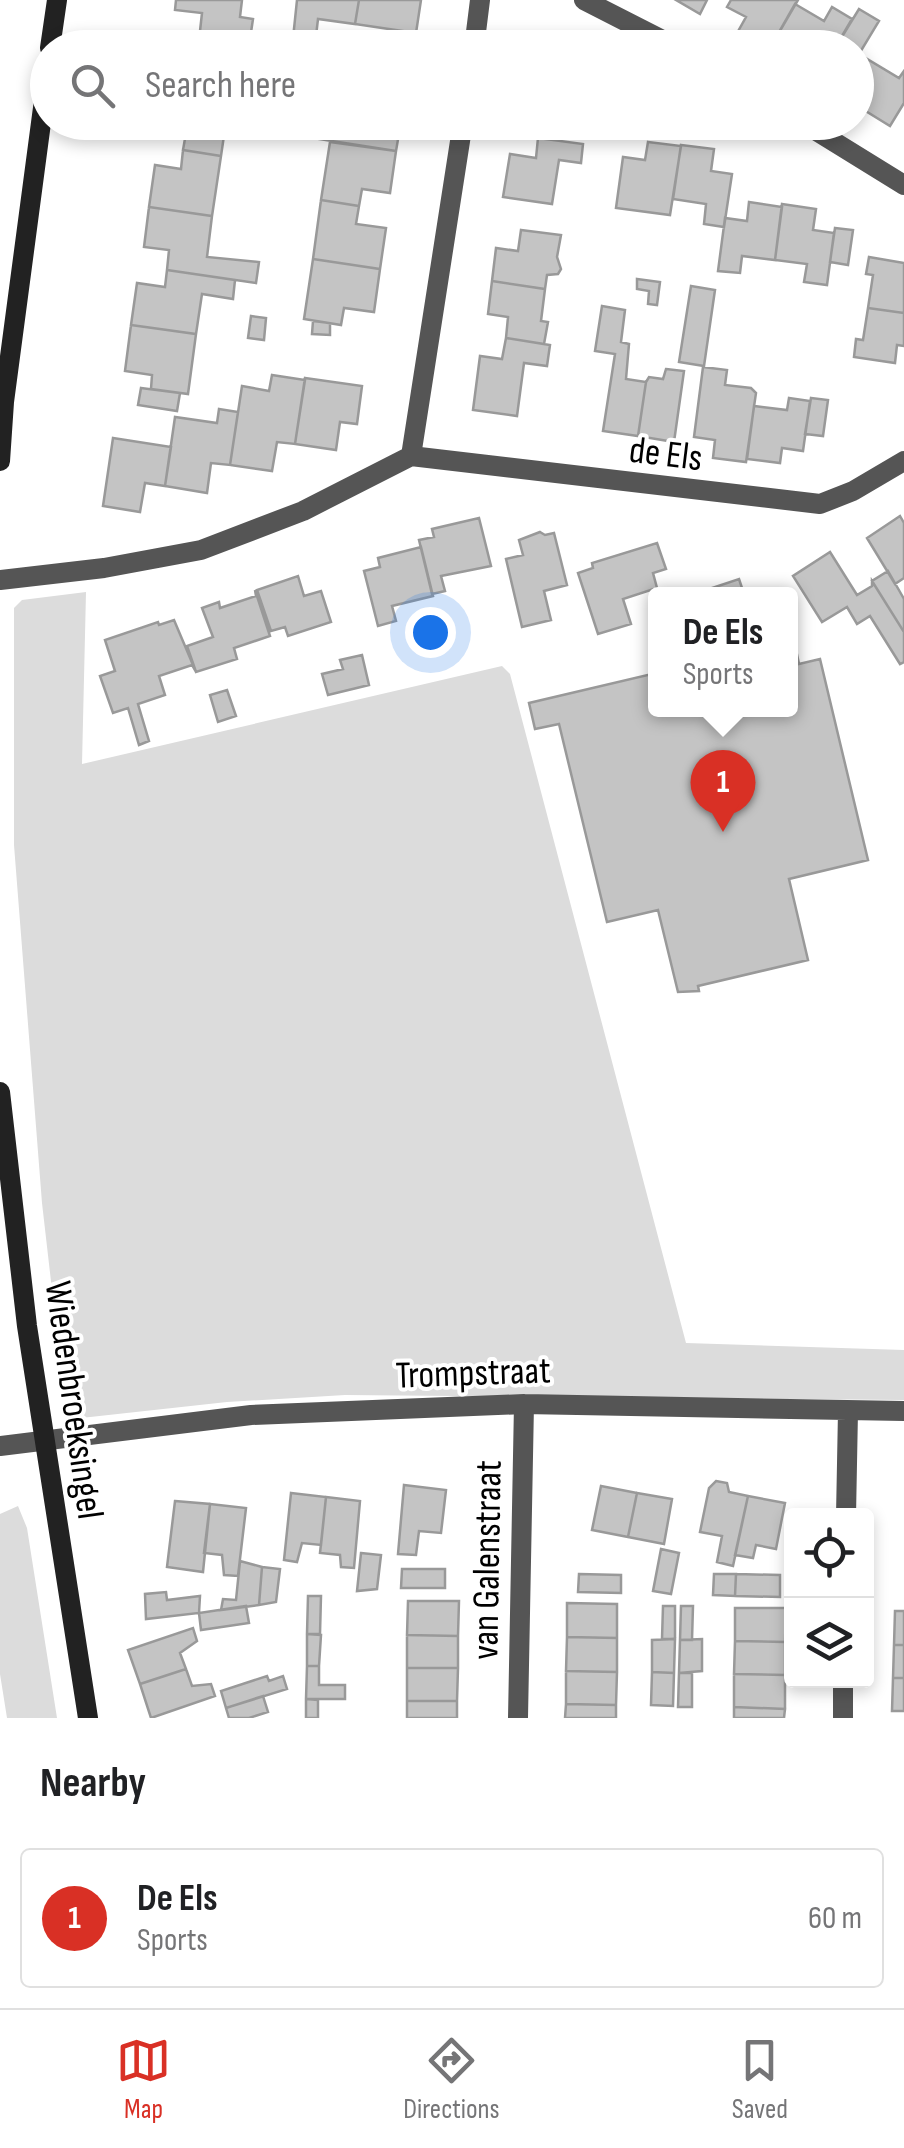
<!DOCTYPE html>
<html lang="en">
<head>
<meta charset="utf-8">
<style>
  body { margin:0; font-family:"Sofia Sans Condensed",sans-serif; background:#f6f6f6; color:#202124 }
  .controls { position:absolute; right:30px; bottom:30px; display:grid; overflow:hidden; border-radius:10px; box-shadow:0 5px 15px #0003 }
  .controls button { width:90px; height:90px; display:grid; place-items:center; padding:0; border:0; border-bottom:2px solid #e0e0e0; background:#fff; color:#202124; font:50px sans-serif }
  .you { position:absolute; left:430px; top:632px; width:35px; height:35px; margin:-25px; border:8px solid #fff; border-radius:50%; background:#1a73e8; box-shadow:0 0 0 15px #1a73e833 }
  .badge { display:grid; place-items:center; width:65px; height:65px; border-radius:50%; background:#d93025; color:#fff; font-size:32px; font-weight:700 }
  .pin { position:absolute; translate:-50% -82px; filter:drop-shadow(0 2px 5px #0008) }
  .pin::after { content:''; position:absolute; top:52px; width:35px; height:30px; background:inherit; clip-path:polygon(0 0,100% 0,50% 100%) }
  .popup { position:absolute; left:648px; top:587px; width:150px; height:130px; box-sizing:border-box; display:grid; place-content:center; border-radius:10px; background:#fff; filter:drop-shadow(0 2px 8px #0005); font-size:32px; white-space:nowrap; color:#757577 }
  .popup b { font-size:38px; color:#202124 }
  .popup::after { content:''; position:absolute; left:50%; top:100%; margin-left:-20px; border:20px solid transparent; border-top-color:#fff }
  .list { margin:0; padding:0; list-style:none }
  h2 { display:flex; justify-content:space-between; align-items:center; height:130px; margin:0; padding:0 40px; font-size:42px }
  h2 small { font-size:32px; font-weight:400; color:#757577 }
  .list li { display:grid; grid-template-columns:65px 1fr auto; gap:30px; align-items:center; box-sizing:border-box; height:140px; margin:0 20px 20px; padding:0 20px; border:2px solid #e0e0e0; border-radius:10px }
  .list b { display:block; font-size:38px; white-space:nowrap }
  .list p { margin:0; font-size:32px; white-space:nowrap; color:#757577 }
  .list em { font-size:32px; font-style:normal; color:#757577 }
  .icon { flex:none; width:55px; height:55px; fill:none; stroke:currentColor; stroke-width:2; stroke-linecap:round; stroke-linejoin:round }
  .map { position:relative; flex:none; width:904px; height:1718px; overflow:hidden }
  .search { position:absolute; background:#fff; box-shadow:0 5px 15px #0003; left:30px; right:30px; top:30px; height:110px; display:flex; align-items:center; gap:25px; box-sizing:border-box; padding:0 35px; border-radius:55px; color:#757577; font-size:38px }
  .sheet { height:290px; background:#fff }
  nav { display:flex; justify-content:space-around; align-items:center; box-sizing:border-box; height:140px; border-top:2px solid #e0e0e0; background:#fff; font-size:28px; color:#757577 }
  nav a { display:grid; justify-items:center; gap:5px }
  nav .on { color:#d93025 }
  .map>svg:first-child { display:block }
  .green { fill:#dcdcdc }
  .building { fill:#c4c4c4; stroke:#999; stroke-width:2.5 }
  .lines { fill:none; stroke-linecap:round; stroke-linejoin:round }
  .street { stroke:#555; stroke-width:20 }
  .secondary { stroke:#222; stroke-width:20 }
  .labels { text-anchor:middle; stroke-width:8; stroke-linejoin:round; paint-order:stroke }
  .street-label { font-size:38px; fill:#000; stroke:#fff }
</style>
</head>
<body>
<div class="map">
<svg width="904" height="1718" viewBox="0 0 904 1718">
  <rect width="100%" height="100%" fill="#fff"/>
  <path class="green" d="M86,592L82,764L502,666L510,674L686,1343L904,1350V1400L345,1395L227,1402L72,1419L66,1412L42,1203L14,845V608L22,600Z
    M18,1506L27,1528L57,1718H7L0,1674V1514Z"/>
  <path class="building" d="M176,0H242L240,17L253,19L250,39L200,31L202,13L175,10Z
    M297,0H359L355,24L318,19L316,36L310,35L309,48H292Z
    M359,0H421L416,33L355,24Z
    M676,0H707L700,14Z
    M731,0H798L770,48H758L736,35L746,17L727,7Z
    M795,4L824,21L832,7L852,19L835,48H770Z
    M859,9L879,21L859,54L899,78L904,71V103L890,126L856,105V48H835Z
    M200,31L237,37L236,48H197Z
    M159,122H226L221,156L183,150L186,133L158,129Z
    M322,122H401L396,151L319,139Z
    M538,138L583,144L581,163L559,160L552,204L503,197L510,154L536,158Z
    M330,142L396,151L390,193L362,189L359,206L321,200Z
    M648,142L681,146L670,215L616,208L623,157L645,160Z
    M681,145L714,149L711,171L732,174L724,227L704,224L706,204L673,199Z
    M183,150L221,156L212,216L149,207L155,165L181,169Z
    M321,200L359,206L356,224L386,228L380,269L313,259Z
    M749,202L782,207L775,260L742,256L740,273L718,271L725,218L747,221Z
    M782,204L816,209L813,230L834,233L827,285L804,282L807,264L775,260Z
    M149,207L212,216L207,257L259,262L256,283L167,270L169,250L144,247Z
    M835,228L853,230L848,265L830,262Z
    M521,230L561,235L557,257L561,269L558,274L547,275L545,289L492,281L496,248L518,251Z
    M869,257L904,263V313L868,308L873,275L866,274Z
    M313,259L380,269L374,312L344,308L341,325L304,319Z
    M167,270L235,280L233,299L202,294L196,334L131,325L137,283L165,287Z
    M637,279L660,282L657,305L648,304L649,291L637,289Z
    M492,281L545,289L541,321L548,322L544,344L506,338L508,317L488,314Z
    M691,286L715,290L704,366L679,362Z
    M602,306L625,310L621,342L629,344L626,379L646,382L638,436L603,431L615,354L595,351Z
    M868,308L904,313V346L897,345L895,363L854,357L856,339L863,340Z
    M251,316L266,318L264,340L248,338Z
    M313,321L330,323V335L312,334Z
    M131,325L196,334L188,394L151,389L152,375L125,371Z
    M506,338L550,345L547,366L524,363L517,416L473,410L480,356L502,359Z
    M703,367L727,370L725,385L751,388L756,393L746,462L713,458L715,440L694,437Z
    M666,369L684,371L674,442L638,436L646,382L649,377L663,379Z
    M272,375L305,380L295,444L277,442L272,471L230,465L242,386L269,391Z
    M305,378L362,386L357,424L340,422L336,450L295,444Z
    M141,388L180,393L177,411L138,405Z
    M789,398L810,401L803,451L782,448L780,463L747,459L754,406L787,410Z
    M811,398L828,400L823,436L805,434Z
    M219,409L238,412L230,465L211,463L207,493L165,486L175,417L217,423Z
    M113,438L171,447L165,486L145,483L140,512L103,506Z
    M900,516L904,523V578L895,584L867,538Z
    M479,518L491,566L441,576L445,591L432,594L419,540L434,537L432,529Z
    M540,532L545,535L554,533L567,585L544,591L551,620L522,627L506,559L523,555L519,540Z
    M657,543L666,569L653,573L657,588L623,599L631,624L598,634L578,573L593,568L592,563Z
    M421,547L433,596L392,606L396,621L378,626L364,571L380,567L378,558Z
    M830,552L857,595L872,586V581L904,632V662L900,664L870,616L857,624L847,607L822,622L793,576Z
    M888,571L904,599V632L872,581Z
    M298,576L304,596L321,591L331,622L288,636L285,627L271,631L257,590Z
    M739,579L744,594H711L709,589Z
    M255,590L270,636L234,648L237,659L196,672L187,646L213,637L202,608L219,602L220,608L256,596Z
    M174,620L196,672L192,665L159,676L165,695L138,704L149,741L139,745L128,708L113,713L100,676L115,671L105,640L158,622L159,625Z
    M790,640H794L799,664L820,659L868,860L789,879L808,960L698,986L699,991L678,992L658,910L607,922L559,724L535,729L529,703L656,673V710H790Z
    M362,655L369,685L328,695L322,674L343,669L340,660Z
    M227,690L236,716L218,722L210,695Z
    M716,1481L727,1483L729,1492L748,1496L733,1566L717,1562L722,1536L700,1532L709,1488Z
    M404,1485L446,1490L441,1533L419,1531L416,1555L398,1554Z
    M601,1486L637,1493L628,1537L592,1530Z
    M291,1493L326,1497L321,1545L302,1543L297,1562L284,1560Z
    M637,1493L672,1499L664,1544L628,1537Z
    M748,1496L785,1503L776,1549L756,1545L753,1558L735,1555Z
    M326,1497L360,1501L354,1568L341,1567L340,1555L320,1553Z
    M175,1501L210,1504L203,1572L167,1567Z
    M210,1504L246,1508L238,1576L224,1575L222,1555L204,1553Z
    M661,1549L679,1553L671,1594L653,1591Z
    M361,1553L381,1555L377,1589L357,1591Z
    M240,1561L262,1567L259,1605L221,1610L223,1599L236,1600Z
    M262,1567L280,1569L276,1602L259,1605Z
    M402,1569H445V1588H401Z
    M579,1574L621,1575V1593L578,1592Z
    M714,1574H736L735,1596L713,1595Z
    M736,1574L780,1575V1597L735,1596Z
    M166,1592L167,1600L200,1596L199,1613L146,1619L145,1594Z
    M308,1596H321L320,1634H307Z
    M408,1601H459L458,1636L407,1635Z
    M567,1603L617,1604V1638L567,1637Z
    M246,1606L249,1623L201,1630L199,1613Z
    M663,1606H675V1639H662Z
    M681,1606H693L692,1640H680Z
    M735,1608H786L785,1642L735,1641Z
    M895,1611H904V1645H894Z
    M193,1628L197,1641L180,1653L186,1669L140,1684L128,1650Z
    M307,1634L321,1635L319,1666H307Z
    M407,1635L458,1636V1668H407Z
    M567,1637L617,1638V1672L566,1671Z
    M675,1639L674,1673L652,1672V1640Z
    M702,1639V1671L679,1673L680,1640Z
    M735,1641L785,1642V1675L734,1674Z
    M894,1645H904V1678H893Z
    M307,1666H319V1685H345V1699H306Z
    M407,1668H458L457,1701H407Z
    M186,1669L192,1686L211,1684L215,1696L151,1718L140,1684Z
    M566,1671L617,1672L616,1705L566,1704Z
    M652,1672L674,1673L673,1706L651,1705Z
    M679,1673H692V1707H678Z
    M734,1674L785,1675V1709L734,1707Z
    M267,1676L269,1681L283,1676L287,1689L226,1708L221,1691Z
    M893,1678H904V1711H892Z
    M263,1696L268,1712L249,1718H229L226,1708Z
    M306,1699L318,1700V1718H306Z
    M407,1701H457V1718H407Z
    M566,1704L616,1705V1718H565Z
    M734,1707L785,1709L784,1718H734Z"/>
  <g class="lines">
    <path class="street" d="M584,0L678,48
      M474,48L480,0
      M802,122L904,185
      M411,456L463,122
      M0,580L104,568L201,550L303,511L411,456L820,504L853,491L904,461
      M0,1446L251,1415L524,1404L904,1411
      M846,1516L848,1411
      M518,1718L524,1404
      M843,1718V1680"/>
    <path class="secondary" d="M50,48L57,0
      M0,461L4,402L48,70
      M0,1092L27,1326L88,1718"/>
  </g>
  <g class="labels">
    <g class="street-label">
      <text transform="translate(666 453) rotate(7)" y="13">de Els</text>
      <text transform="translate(473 1372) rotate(-2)" y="13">Trompstraat</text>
      <text transform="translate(75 1400) rotate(82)" y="13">Wiedenbroeksingel</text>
      <text transform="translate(486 1560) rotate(-89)" y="13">van Galenstraat</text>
    </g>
  </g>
</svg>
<div class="controls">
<button><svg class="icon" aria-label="locate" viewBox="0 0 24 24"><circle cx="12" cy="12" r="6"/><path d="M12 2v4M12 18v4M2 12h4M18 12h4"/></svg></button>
<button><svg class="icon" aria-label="layers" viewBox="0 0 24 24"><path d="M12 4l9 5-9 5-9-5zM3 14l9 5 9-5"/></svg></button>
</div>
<div class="you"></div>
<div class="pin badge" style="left:723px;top:832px">1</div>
<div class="popup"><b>De Els</b>Sports</div>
<div class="search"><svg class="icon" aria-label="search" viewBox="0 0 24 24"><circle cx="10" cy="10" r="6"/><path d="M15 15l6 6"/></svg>Search here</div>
</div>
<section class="sheet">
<h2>Nearby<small></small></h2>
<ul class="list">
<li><span class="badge">1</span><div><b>De Els</b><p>Sports</p></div><em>60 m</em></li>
</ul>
</section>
<nav>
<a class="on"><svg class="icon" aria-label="map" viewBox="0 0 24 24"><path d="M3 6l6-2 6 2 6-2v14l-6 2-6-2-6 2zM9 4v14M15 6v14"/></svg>Map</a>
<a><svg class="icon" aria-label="directions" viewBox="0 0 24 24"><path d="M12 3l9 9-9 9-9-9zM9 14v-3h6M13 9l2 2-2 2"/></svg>Directions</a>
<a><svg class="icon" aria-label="saved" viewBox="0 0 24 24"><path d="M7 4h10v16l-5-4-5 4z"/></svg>Saved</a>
</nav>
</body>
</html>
